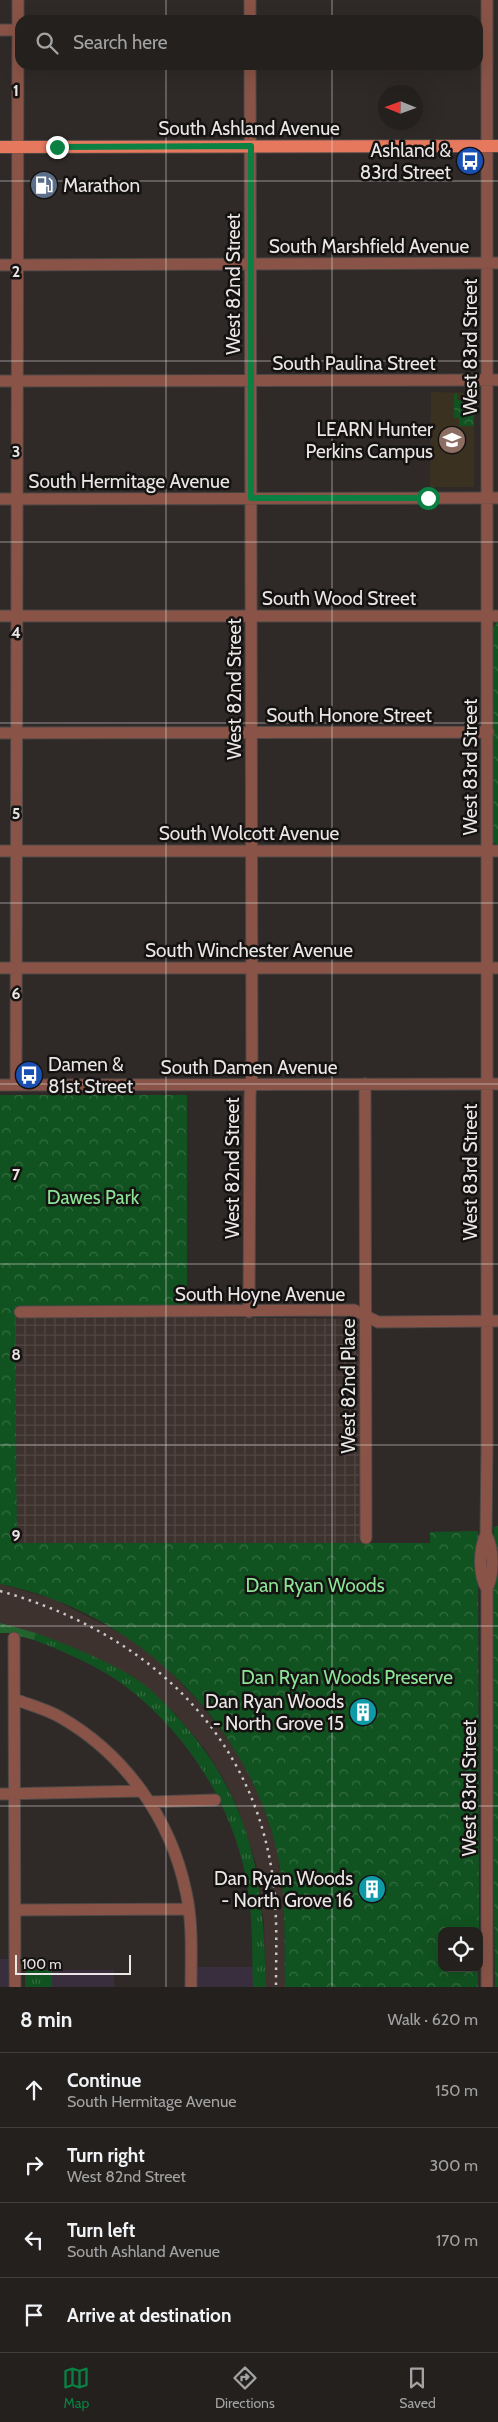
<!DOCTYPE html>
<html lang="en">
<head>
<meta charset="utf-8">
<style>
  body { margin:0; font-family:Cabin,sans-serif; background:#2b2827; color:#f1f3f6 }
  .controls { position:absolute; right:15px; bottom:15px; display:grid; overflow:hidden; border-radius:10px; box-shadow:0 5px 20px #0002 }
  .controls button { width:45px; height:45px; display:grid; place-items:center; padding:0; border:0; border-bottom:1px solid #403e3c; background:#23201e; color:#f1f3f6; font:25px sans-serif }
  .compass { position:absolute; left:378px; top:85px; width:45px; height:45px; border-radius:50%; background:#23201e; box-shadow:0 5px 20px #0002; rotate:271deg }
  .scale { position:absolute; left:15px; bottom:12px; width:116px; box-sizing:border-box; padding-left:5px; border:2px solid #eae6e5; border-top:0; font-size:14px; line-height:18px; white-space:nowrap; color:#eae6e5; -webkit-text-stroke:4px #151312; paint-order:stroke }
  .stop { position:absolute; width:15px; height:15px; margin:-11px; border:4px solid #0b8043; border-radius:50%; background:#fff }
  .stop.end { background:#0b8043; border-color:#fff; box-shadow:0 1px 5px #0008 }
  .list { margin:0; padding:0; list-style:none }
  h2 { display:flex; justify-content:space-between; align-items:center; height:65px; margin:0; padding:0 20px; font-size:21px }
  h2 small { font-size:16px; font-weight:400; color:#a3a3a4 }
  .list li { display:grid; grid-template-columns:32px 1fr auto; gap:15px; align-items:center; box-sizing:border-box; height:75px; padding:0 20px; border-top:1px solid #403e3c }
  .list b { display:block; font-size:19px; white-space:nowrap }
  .list p { margin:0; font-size:16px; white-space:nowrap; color:#a3a3a4 }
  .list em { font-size:16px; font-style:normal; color:#a3a3a4 }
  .icon { flex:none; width:28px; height:28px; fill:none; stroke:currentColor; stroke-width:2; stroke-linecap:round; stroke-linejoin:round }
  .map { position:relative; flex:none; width:498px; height:1987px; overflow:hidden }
  .search { position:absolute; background:#23201e; box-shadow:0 5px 20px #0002; left:15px; right:15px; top:15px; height:55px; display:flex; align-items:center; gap:12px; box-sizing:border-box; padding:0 18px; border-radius:15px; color:#a3a3a4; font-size:19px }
  .sheet { height:365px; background:#23201e }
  nav { display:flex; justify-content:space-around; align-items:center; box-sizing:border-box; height:70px; border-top:1px solid #403e3c; background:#23201e; font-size:14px; color:#a3a3a4 }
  nav a { display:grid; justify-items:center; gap:2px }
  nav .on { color:#0b8043 }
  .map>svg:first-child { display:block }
  .commercial { fill:#382e3e }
  .industrial { fill:url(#industrial-grid) }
  .education { fill:#3b3121 }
  .built { fill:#3e322e }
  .grass { fill:url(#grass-tufts) }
  .forest { fill:url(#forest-crowns) }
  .park { fill:url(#park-crowns) }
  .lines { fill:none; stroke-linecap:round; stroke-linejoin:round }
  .minor-casing { stroke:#4d4846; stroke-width:13 }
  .major-casing { stroke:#4d4846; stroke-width:14 }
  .minor { stroke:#895447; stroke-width:11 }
  .major { stroke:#e6785e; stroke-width:12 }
  .rail { stroke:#cbc7c6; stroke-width:2.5; stroke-dasharray:2.5 5; stroke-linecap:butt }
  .route { stroke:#0b8043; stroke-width:6 }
  .grid { fill:none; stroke:#eae6e5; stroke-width:1; stroke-opacity:0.55 }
  .labels { text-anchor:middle; stroke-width:5; stroke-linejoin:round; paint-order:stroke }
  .street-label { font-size:19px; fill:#eae6e5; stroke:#151312 }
  .poi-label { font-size:19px; fill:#eae6e5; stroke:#151312; text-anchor:end }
  .park-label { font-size:19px; fill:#8ce496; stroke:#151312 }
  .grid-label { font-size:16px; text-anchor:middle; font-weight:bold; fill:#eae6e5; stroke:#151312; stroke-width:5; stroke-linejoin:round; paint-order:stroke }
</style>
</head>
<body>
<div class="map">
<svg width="498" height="1987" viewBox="0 0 498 1987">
  <defs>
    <pattern id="industrial-grid" width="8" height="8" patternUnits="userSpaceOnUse" patternTransform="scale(1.25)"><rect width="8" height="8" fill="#3e322e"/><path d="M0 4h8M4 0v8" fill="none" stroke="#514642"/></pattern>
    <pattern id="grass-tufts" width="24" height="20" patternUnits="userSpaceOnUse" patternTransform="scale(1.25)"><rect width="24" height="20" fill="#115320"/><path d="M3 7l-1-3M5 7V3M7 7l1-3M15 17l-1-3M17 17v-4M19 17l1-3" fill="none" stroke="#346c40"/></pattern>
    <pattern id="forest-crowns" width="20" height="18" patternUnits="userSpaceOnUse" patternTransform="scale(1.25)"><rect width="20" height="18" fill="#22632e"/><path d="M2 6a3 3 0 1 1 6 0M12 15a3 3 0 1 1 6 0" fill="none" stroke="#42794c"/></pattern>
    <pattern id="park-crowns" width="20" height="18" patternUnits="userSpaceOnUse" patternTransform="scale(1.25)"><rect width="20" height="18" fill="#115320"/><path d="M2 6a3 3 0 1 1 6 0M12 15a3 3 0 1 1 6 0" fill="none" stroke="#346c40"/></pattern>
  </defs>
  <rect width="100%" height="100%" fill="#2f2a28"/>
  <path class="commercial" d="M0,1959H8V1987H0Z
    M197,1967H253V1987H197Z
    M25,1970H114V1987H25Z"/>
  <path class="industrial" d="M15,1306H187V1317L365,1319V1543H16Z"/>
  <path class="education" d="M431,392L474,393V487H430Z"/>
  <path class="built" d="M0,1584L53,1599L126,1636L161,1662L199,1702L230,1741L247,1769L260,1797L277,1848L284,1900L285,1987H266L264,1923L256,1863L238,1808L225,1781L205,1749L174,1712L131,1675L61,1643L0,1623Z"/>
  <path class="grass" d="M36,1633C68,1645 101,1658 130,1675C152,1688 171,1709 188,1729C256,1811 263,1884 266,1987H253C252,1950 253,1914 246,1878C231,1802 186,1732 125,1686C98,1666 65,1652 34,1640Z
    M25,1970H52V1987H25Z"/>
  <path class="forest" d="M0,1623L36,1633L34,1640L9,1633H0Z"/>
  <path class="park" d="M457,393V400L469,401V393H474V426H459V418H454V394Z
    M498,621V846L492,841V629Z
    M0,1095H187V1306H15L17,1543H430V1532L478,1531L479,1937V1931H442V1968H478V1987H285C284,1941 287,1893 276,1847C244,1717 131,1610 0,1584Z
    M498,1526V1987H495L491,1645L494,1527Z"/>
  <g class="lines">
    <g class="minor-casing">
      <path id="minor" d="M250,0V20
        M0,30H20
        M0,265L498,263
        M0,381L498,380
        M0,499L498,498
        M0,616H498
        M0,733L488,732
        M0,851H498
        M0,968H498
        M365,1084L366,1538
        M0,1085L498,1084
        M16,1085L18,0
        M20,1312L354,1310L378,1322L498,1321
        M249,1312L250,1095L252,1074L250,65
        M486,1534C494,1549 494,1574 487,1589V1987
        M487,1589C478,1575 479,1549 486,1534L487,1447V0
        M14,1638L15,1987
        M14,1699C30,1705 46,1709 60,1717C125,1754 171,1819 186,1892C193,1923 191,1955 191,1987
        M0,1794L142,1791
        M150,1802L215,1800
        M15,1910L189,1909"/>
    </g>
    <g class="major-casing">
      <path id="major" d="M0,147L498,146"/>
    </g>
    <use href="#minor" class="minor"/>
    <use href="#major" class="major"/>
    <path class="rail" d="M0,1591C136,1629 246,1722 271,1866C278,1906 276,1947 276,1987"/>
  </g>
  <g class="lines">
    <path class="route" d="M57,147L251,146V498H428"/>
  </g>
  <path class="grid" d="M166,0V20M332,0V20M166,65V1987M332,65V1987M0,181H498M0,361H498M0,542H498M0,723H498M0,903H498M0,1084H498M0,1264H498M0,1445H498M0,1626H498M0,1806H498"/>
  <defs>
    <g id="bus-disc" transform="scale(1.4375)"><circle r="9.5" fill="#1a4fb4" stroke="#151312"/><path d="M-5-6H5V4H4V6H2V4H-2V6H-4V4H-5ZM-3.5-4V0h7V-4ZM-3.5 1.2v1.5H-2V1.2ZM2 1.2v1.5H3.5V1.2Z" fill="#fff"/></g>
    <g id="fuel-disc" transform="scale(1.4375)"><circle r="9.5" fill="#5c6f8a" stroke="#151312"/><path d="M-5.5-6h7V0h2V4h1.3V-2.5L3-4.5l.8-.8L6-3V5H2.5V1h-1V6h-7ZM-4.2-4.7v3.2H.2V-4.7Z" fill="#fff"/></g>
    <g id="school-disc" transform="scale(1.4375)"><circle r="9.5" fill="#8d6e63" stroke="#151312"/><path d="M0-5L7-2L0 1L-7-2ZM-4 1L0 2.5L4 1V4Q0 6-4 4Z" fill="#fff"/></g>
    <g id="building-disc" transform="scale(1.4375)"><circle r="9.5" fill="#0f9aa8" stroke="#151312"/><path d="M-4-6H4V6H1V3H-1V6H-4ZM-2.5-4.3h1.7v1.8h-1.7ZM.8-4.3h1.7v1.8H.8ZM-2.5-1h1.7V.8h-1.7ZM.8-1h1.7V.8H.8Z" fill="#fff"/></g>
  </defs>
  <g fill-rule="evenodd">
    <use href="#bus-disc" x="470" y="161"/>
    <use href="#fuel-disc" x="44" y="185"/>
    <use href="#school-disc" x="452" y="440"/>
    <use href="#bus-disc" x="29" y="1075"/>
    <use href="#building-disc" x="363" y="1712"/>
    <use href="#building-disc" x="372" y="1889"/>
  </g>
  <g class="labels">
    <g class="street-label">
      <text x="249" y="135">South Ashland Avenue</text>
      <text x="369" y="253">South Marshfield Avenue</text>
      <text transform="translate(233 284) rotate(-90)" y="7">West 82nd Street</text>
      <text transform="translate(470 347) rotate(-90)" y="7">West 83rd Street</text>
      <text x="354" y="370">South Paulina Street</text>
      <text x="129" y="488">South Hermitage Avenue</text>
      <text x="339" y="605">South Wood Street</text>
      <text transform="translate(234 689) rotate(-90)" y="7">West 82nd Street</text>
      <text x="349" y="722">South Honore Street</text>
      <text transform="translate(470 767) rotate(-90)" y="7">West 83rd Street</text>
      <text x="249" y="840">South Wolcott Avenue</text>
      <text x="249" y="957">South Winchester Avenue</text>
      <text x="249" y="1074">South Damen Avenue</text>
      <text transform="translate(232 1168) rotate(-90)" y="7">West 82nd Street</text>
      <text transform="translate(470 1172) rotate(-90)" y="7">West 83rd Street</text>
      <text x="260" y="1301">South Hoyne Avenue</text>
      <text transform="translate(348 1386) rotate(-90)" y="7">West 82nd Place</text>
      <text transform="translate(469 1788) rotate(-90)" y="7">West 83rd Street</text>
    </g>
    <g class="poi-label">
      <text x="451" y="157">Ashland &amp;<tspan x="451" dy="22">83rd Street</tspan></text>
      <text x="63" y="192" text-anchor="start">Marathon</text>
      <text x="433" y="436">LEARN Hunter<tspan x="433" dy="22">Perkins Campus</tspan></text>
      <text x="48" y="1071" text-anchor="start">Damen &amp;<tspan x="48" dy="22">81st Street</tspan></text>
      <text x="344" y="1708">Dan Ryan Woods<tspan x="344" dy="22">- North Grove 15</tspan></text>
      <text x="353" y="1885">Dan Ryan Woods<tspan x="353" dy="22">- North Grove 16</tspan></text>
    </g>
    <g class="park-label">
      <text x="93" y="1204">Dawes Park</text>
      <text x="315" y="1592">Dan Ryan Woods</text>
      <text x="347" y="1684">Dan Ryan Woods Preserve</text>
    </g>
  </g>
  <g class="grid-label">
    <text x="16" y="96">1</text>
    <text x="16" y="277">2</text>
    <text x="16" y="457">3</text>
    <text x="16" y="638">4</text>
    <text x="16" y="819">5</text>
    <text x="16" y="999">6</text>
    <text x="16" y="1180">7</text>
    <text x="16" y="1360">8</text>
    <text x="16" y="1541">9</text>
  </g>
</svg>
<div class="controls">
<button><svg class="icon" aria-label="locate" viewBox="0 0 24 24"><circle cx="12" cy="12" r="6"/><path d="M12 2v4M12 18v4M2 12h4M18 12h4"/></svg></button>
</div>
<svg class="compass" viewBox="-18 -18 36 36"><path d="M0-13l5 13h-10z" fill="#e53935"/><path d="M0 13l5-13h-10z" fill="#a3a3a4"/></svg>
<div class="scale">100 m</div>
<div class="stop" style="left:428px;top:498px"></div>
<div class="stop end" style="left:57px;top:147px"></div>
<div class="search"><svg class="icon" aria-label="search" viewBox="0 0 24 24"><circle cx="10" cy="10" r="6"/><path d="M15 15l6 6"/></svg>Search here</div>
</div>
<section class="sheet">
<h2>8 min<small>Walk · 620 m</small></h2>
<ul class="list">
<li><svg class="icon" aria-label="ahead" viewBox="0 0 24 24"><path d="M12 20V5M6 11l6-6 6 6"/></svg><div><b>Continue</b><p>South Hermitage Avenue</p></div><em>150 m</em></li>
<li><svg class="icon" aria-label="right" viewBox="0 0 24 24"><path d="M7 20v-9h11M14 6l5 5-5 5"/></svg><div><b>Turn right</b><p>West 82nd Street</p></div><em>300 m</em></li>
<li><svg class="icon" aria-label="left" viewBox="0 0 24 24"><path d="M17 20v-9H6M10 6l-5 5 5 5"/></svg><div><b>Turn left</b><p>South Ashland Avenue</p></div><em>170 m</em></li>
<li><svg class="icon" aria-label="arrive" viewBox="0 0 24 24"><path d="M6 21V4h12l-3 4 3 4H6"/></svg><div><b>Arrive at destination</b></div></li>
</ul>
</section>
<nav>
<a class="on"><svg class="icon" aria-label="map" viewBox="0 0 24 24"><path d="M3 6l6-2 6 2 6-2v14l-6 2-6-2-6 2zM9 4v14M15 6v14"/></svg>Map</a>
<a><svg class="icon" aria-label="directions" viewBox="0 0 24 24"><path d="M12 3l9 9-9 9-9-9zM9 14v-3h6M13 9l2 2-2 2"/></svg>Directions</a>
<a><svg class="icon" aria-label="saved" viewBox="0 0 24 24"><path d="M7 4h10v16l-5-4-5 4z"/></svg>Saved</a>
</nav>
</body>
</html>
